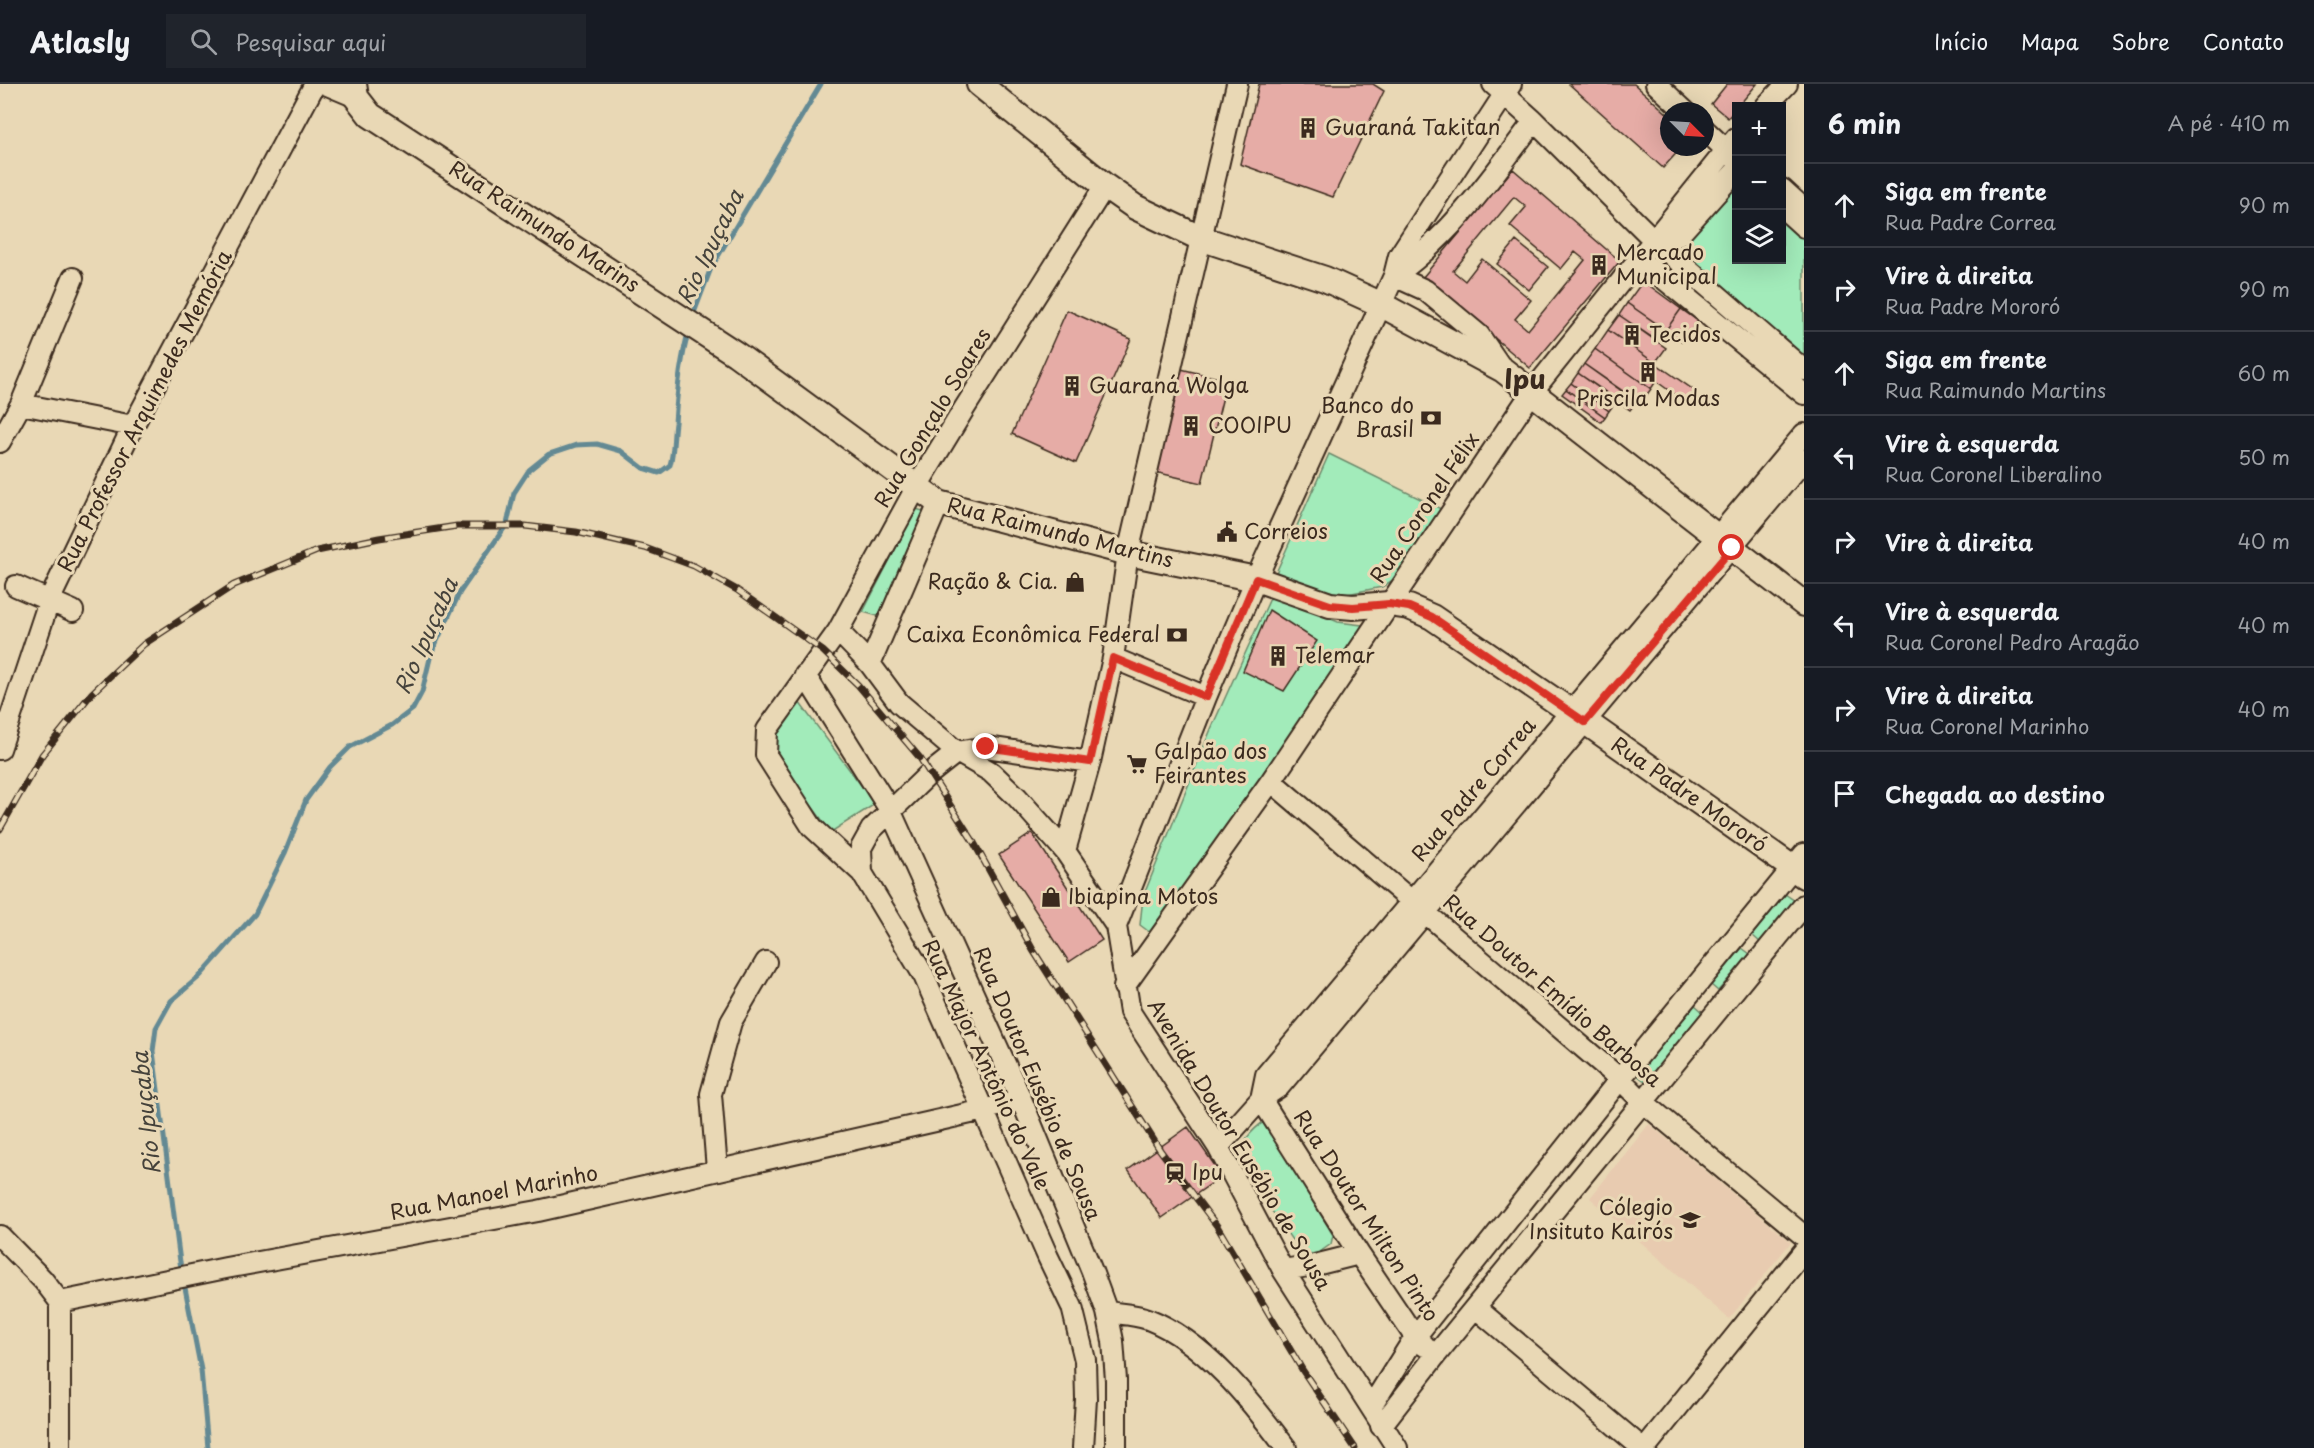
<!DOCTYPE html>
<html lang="pt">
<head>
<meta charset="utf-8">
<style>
  body { margin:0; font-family:"Playpen Sans",sans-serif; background:#20242c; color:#f1f3f6 }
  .controls { position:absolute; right:18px; top:18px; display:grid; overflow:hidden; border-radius:0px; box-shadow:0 6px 24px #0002 }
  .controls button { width:54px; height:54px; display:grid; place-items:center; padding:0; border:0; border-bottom:2px solid #363941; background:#171b24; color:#f1f3f6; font:30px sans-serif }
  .compass { position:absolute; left:1660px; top:18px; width:54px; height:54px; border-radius:50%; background:#171b24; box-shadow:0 6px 24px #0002; rotate:114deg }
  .stop { position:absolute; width:18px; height:18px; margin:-14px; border:4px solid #d93025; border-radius:50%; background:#fff }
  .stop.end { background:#d93025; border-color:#fff; box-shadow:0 2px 6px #0008 }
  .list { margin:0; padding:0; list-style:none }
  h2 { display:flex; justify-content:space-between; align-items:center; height:78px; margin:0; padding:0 24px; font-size:26px }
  h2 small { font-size:20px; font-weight:400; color:#9ea1a6 }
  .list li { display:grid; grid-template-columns:39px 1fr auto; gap:18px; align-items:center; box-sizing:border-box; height:84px; padding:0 24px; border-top:2px solid #363941 }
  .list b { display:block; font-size:22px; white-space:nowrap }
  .list p { margin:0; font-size:20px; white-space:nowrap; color:#9ea1a6 }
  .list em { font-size:20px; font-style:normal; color:#9ea1a6 }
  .icon { flex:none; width:33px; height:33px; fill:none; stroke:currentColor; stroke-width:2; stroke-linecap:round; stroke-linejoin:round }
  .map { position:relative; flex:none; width:1804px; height:1364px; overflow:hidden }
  header { display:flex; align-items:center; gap:36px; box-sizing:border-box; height:84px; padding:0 30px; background:#171b24; border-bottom:2px solid #363941 }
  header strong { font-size:28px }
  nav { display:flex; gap:33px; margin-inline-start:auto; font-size:21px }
  .search { width:420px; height:54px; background:#20242c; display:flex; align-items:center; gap:15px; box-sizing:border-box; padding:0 21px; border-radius:0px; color:#9ea1a6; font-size:22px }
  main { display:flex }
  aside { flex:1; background:#171b24 }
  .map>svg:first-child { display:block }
  .built { fill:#e8cbb0 }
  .green { fill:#a2ebba; stroke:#6e8a6c; stroke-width:1.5 }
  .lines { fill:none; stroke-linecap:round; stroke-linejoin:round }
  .stream { stroke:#648993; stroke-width:5 }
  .building { fill:#e6aca6; stroke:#3b2a1e; stroke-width:1.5; fill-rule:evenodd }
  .minor-casing { stroke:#3b2a1e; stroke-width:24 }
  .major-casing { stroke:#3b2a1e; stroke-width:28 }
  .minor { stroke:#e9d8b5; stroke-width:20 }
  .major { stroke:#e9d8b5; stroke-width:24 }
  .rail-casing { stroke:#3b2a1e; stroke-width:7 }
  .rail { stroke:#e9d8b5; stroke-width:4.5; stroke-dasharray:14; stroke-linecap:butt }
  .route { stroke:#d93025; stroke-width:8 }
  .labels { text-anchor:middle; stroke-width:6; stroke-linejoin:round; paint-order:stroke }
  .poi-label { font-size:21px; fill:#3b2a1e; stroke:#e9d8b5; text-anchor:start }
  .street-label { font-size:21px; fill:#3b2a1e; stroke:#e9d8b5 }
  .water-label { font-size:22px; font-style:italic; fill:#45423b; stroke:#e9d8b5 }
  .district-label { font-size:27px; font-weight:bold; fill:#3b2a1e; stroke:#e9d8b5 }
</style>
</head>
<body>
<header>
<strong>Atlasly</strong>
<div class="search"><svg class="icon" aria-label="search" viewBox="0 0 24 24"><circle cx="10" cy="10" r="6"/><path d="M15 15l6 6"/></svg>Pesquisar aqui</div>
<nav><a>Início</a><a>Mapa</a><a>Sobre</a><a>Contato</a></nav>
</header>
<main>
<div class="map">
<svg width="1804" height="1364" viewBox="0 0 1804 1364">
  <rect width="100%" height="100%" fill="#e9d8b5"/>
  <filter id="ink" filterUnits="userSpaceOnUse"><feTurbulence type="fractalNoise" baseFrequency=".0167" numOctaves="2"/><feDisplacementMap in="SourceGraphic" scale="12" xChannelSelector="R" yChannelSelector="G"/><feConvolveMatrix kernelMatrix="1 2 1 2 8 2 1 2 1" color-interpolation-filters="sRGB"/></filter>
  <g filter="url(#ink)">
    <path class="built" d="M1649,1040L1791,1158L1729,1235L1590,1114Z"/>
    <path class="green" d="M1736,97V176H1782V128L1804,148V277L1682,173L1684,153Z
      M1329,370L1441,425L1396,494L1382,503L1342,511L1275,491Z
      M916,425L923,427L925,436L878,532L863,528Z
      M1272,510L1338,538L1362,541L1363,546L1152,850L1140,841L1143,813L1211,645Z
      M799,618L875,720L831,748L779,678L774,651Z
      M1785,810L1795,817L1761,859L1752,851Z
      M1742,864L1750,870L1718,907L1711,901Z
      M1695,921L1704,929L1647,999L1637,991Z
      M1265,1037L1333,1151L1331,1160L1310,1175L1303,1172L1237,1076C1240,1060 1251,1046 1265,1037Z"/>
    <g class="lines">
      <path class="stream" d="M692,234L711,184L821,0
        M208,1364L201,1286L180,1178L153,967L156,944L171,917L200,892L255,830L285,769L306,716L330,683L350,663L392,641L413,625L422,608L431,570L460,508L507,440L514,409L529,386L549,370L576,361L597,360L621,367L643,384L659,389L670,381C674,367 673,354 675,339C677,307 680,277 689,246"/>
    </g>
    <path class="building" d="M1259,0H1373L1384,7L1333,113L1240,80Z
      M1569,0H1634L1669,31V63H1682L1663,84Z
      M1727,0H1757L1728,34L1711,20Z
      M1513,85L1620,177L1530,284L1423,193ZM1514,113L1526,123L1510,142L1561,185L1575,168L1585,176L1528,246L1515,235L1531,216L1482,175L1465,197L1453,187Z
      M1516,157L1548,183L1529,206L1497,180Z
      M1643,197L1681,225L1666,246L1627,219Z
      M1627,219L1664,245L1656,256L1619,231Z
      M1681,225L1698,237L1683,258L1666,246Z
      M1067,226L1131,255L1076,379L1012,350Z
      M1619,231L1666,264L1655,279L1608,246Z
      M1608,246L1695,307L1686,319L1656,297L1651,305L1595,265Z
      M1595,265L1651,305L1640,320L1584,280Z
      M1584,280L1637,317L1630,326L1578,289Z
      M1181,285L1227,296L1202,399L1155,388Z
      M1578,289L1617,316L1609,327L1571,299Z
      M1571,299L1609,327L1605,333L1566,305Z
      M1566,305L1605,333L1601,338L1562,310Z
      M1269,526L1317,557L1284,607L1243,587Z
      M1032,749L1102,856L1069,878L999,771Z
      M1188,1043L1222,1092L1162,1134L1128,1086Z"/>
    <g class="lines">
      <g class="minor-casing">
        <path id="minor" d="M325,0L356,13
          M1493,0L1534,37L1655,157L1804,286
          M1656,0L1685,27
          M1766,22L1787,0
          M1705,46L1736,75
          M1782,105L1804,125
          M1782,123L1804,143
          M1655,157L1678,152L1736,87
          M1641,176L1804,310
          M1394,192C1452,151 1492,93 1534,37
          M1394,192L1425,206L1479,251L1503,286
          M21,320L133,342
          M0,358L21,320L73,194
          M16,502L73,527
          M838,547L870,580L899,619L957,668L991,688L1017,713L1065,767L1116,842L1130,928L1218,1063L1283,1186L1397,1364
          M1113,574L1206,613
          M870,580L939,419
          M805,591L890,726L1021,1015L1092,1187L1107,1228L1113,1257L1116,1296V1364
          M0,665L49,517L133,342L315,0
          M1271,697L1620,995L1643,1018L1804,1152
          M1065,767L1090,678L1113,574L1128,469L1237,0
          M862,789L861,764L871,746L928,691L957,668L986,663L1090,678
          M1116,842L1206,613L1256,495L1394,192L1399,172L1511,0
          M1124,903L1271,697L1532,308L1736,54
          M1261,1015L1266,991L1804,350
          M1261,1015L1359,1170L1415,1253L1425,1262
          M1218,1063L1261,1015L1279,1003L1804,376
          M717,1086L711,1010L731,938L766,878
          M0,1152L43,1196L60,1218
          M1283,1186L1315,1181L1359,1170
          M60,1218L226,1184L538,1127L984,1026L1021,1015
          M1476,1224L1642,1364
          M1107,1228C1120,1230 1135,1230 1148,1235C1204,1257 1251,1317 1286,1364
          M1371,1323L1415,1253L1620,995L1804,770
          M1381,1342L1436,1271L1804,821
          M60,1364V1218
          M1083,1364L1086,1315L1085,1276L1072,1223L1048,1173L924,892L862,789L812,743L766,671L767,646L838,547L916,404L964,325L1105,102
          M1645,1364L1804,1167"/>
      </g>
      <g class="major-casing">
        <path id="major" d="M354,0L356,13L370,31L736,270L939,419L1128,469L1256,495L1330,521L1353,523L1389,520L1409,523L1432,533L1570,627L1804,792
          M979,0L1105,102L1135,123L1200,154L1325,195L1380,220L1503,286L1804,520"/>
      </g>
      <use href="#minor" class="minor"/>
      <use href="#major" class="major"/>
      <g class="rail-casing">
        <path id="rail" d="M0,745L42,671L92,609L144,560L234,501L317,467L379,454L457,442H525L576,448L645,464L694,482L737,506L823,567L858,601L920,674L973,757L1033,866L1160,1066L1217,1142L1303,1287L1355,1364"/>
      </g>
      <use href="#rail" class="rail"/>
    </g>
  </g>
  <g class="lines" filter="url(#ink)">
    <path class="route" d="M986,663L1090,678L1113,574L1206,613L1256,495L1330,521L1353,523L1389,520L1409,523L1432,533L1585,638L1732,464"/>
  </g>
  <defs>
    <g id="building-bare" transform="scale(1.62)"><path d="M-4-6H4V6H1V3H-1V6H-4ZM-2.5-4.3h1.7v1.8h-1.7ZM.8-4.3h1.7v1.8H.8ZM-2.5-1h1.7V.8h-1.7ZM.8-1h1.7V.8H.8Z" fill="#3b2a1e" stroke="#e9d8b5" stroke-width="2.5" paint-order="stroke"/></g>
    <g id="bank-bare" transform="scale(1.62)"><path d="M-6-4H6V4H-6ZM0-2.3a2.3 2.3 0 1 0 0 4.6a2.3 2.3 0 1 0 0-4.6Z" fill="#3b2a1e" stroke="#e9d8b5" stroke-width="2.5" paint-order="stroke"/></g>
    <g id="civic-bare" transform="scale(1.62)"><path d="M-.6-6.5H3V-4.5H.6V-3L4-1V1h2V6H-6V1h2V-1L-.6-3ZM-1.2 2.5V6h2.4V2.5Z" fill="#3b2a1e" stroke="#e9d8b5" stroke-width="2.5" paint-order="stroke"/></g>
    <g id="shop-bare" transform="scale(1.62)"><path d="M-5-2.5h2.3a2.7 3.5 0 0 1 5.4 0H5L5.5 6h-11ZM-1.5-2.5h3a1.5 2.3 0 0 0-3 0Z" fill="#3b2a1e" stroke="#e9d8b5" stroke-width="2.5" paint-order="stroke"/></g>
    <g id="supermarket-bare" transform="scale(1.62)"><path d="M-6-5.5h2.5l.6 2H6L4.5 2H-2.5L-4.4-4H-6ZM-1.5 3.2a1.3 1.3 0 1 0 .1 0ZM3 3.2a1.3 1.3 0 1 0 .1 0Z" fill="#3b2a1e" stroke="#e9d8b5" stroke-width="2.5" paint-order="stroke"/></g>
    <g id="station-bare" transform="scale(1.62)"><path d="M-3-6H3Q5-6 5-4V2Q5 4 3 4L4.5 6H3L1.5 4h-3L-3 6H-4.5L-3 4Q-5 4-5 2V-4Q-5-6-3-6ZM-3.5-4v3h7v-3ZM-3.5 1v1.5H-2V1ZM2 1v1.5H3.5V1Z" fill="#3b2a1e" stroke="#e9d8b5" stroke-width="2.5" paint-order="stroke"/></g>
    <g id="school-bare" transform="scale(1.62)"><path d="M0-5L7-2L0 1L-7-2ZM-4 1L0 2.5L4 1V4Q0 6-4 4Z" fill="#3b2a1e" stroke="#e9d8b5" stroke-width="2.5" paint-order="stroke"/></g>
  </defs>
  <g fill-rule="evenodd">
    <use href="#building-bare" x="1308" y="44"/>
    <use href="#building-bare" x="1599" y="181"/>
    <use href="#building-bare" x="1632" y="251"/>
    <use href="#building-bare" x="1648" y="288"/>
    <use href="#building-bare" x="1072" y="302"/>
    <use href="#bank-bare" x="1431" y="334"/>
    <use href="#building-bare" x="1191" y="342"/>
    <use href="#civic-bare" x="1227" y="448"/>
    <use href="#shop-bare" x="1075" y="498"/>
    <use href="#bank-bare" x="1177" y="551"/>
    <use href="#building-bare" x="1278" y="572"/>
    <use href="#supermarket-bare" x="1137" y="680"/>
    <use href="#shop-bare" x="1051" y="813"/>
    <use href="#station-bare" x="1175" y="1089"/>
    <use href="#school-bare" x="1690" y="1136"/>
  </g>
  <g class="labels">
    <g class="poi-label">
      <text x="1325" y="51">Guaraná Takitan</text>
      <text x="1616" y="176">Mercado<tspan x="1616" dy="24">Municipal</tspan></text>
      <text x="1649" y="258">Tecidos</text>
      <text x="1089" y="309">Guaraná Wolga</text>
      <text x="1648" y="322" text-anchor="middle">Priscila Modas</text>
      <text x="1414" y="329" text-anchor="end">Banco do<tspan x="1414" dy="24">Brasil</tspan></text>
      <text x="1208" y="349">COOIPU</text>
      <text x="1244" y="455">Correios</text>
      <text x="1058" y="505" text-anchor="end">Ração &amp; Cia.</text>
      <text x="1160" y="558" text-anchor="end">Caixa Econômica Federal</text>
      <text x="1295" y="579">Telemar</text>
      <text x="1154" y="675">Galpão dos<tspan x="1154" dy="24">Feirantes</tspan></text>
      <text x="1068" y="820">Ibiapina Motos</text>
      <text x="1192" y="1096">Ipu</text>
      <text x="1673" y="1131" text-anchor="end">Cólegio<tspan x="1673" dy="24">Insituto Kairós</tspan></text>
    </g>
    <g class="street-label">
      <text transform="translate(544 143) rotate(33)" y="7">Rua Raimundo Marins</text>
      <text transform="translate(145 327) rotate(-63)" y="7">Rua Professor Arquimedes Memória</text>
      <text transform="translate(933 334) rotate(-59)" y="7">Rua Gonçalo Soares</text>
      <text transform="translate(1425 424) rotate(-56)" y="7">Rua Coronel Félix</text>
      <text transform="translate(1060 449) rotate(14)" y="7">Rua Raimundo Martins</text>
      <text transform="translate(1474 706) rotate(-50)" y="7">Rua Padre Correa</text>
      <text transform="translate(1689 711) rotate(35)" y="7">Rua Padre Mororó</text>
      <text transform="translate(1552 907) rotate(41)" y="7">Rua Doutor Emídio Barbosa</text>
      <text transform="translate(986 981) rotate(65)" y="7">Rua Major Antônio do Vale</text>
      <text transform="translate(1037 1000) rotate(67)" y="7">Rua Doutor Eusébio de Sousa</text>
      <text transform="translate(1239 1061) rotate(59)" y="7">Avenida Doutor Eusébio de Sousa</text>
      <text transform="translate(494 1109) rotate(-11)" y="7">Rua Manoel Marinho</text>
      <text transform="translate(1366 1132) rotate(57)" y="7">Rua Doutor Milton Pinto</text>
    </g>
    <g class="water-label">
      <text transform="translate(710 163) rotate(-64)" y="8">Rio Ipuçaba</text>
      <text transform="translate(426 552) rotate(-66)" y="8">Rio Ipuçaba</text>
      <text transform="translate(146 1029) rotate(-96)" y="8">Rio Ipuçaba</text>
    </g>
    <g class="district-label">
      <text x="1525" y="305">Ipu</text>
    </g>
  </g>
</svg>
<div class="controls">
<button>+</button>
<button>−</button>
<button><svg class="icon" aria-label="layers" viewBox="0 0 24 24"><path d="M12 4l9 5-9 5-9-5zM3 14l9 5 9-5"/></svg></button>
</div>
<svg class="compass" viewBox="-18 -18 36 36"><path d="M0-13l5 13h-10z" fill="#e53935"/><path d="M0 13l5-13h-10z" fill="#9ea1a6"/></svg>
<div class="stop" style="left:1732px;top:464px"></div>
<div class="stop end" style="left:986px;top:663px"></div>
</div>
<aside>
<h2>6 min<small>A pé · 410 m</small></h2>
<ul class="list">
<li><svg class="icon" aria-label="ahead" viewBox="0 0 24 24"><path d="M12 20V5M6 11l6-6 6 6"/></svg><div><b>Siga em frente</b><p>Rua Padre Correa</p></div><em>90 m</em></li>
<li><svg class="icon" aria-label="right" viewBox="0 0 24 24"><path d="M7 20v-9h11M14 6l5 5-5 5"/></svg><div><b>Vire à direita</b><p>Rua Padre Mororó</p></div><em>90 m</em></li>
<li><svg class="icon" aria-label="ahead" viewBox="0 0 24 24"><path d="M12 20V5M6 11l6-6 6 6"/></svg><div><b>Siga em frente</b><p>Rua Raimundo Martins</p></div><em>60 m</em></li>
<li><svg class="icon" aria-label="left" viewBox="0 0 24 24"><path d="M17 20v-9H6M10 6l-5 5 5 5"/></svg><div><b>Vire à esquerda</b><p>Rua Coronel Liberalino</p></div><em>50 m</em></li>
<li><svg class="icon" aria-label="right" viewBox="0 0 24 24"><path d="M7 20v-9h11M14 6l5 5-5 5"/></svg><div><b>Vire à direita</b></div><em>40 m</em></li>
<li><svg class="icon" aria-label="left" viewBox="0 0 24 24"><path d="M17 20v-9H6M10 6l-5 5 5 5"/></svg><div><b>Vire à esquerda</b><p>Rua Coronel Pedro Aragão</p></div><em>40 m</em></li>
<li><svg class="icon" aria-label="right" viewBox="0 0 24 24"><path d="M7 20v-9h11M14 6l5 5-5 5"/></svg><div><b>Vire à direita</b><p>Rua Coronel Marinho</p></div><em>40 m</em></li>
<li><svg class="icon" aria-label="arrive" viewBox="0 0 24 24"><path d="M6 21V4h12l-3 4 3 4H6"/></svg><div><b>Chegada ao destino</b></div></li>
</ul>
</aside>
</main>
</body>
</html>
